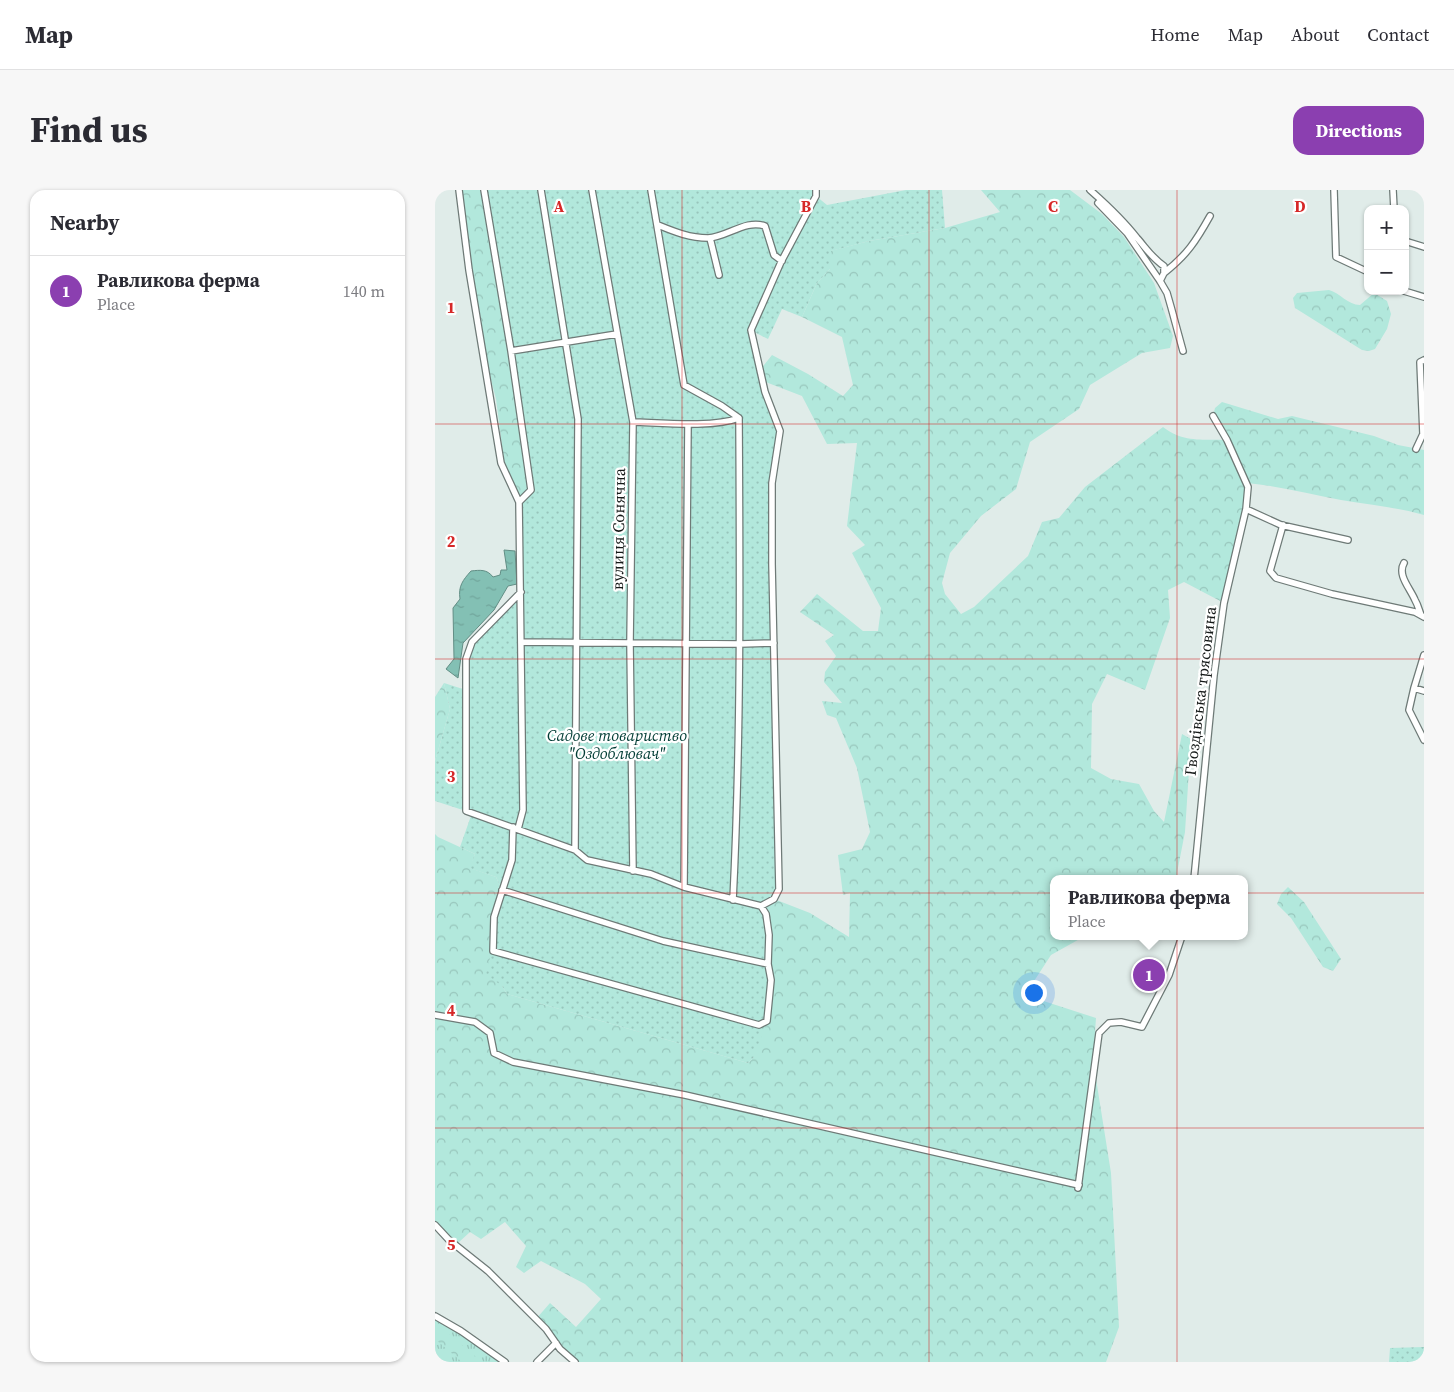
<!DOCTYPE html>
<html lang="en">
<head>
<meta charset="utf-8">
<style>
  body { margin:0; font-family:"Source Serif 4",serif; background:#f7f7f7; color:#2b2b33 }
  .controls { position:absolute; right:15px; top:15px; display:grid; overflow:hidden; border-radius:10px; box-shadow:0 1px 4px #0004 }
  .controls button { width:45px; height:45px; display:grid; place-items:center; padding:0; border:0; border-bottom:1px solid #e1e1e2; background:#fff; color:#2b2b33; font:25px sans-serif }
  .you { position:absolute; left:598px; top:802px; width:18px; height:18px; margin:-12px; border:4px solid #fff; border-radius:50%; background:#1a73e8; box-shadow:0 0 0 8px #1a73e833 }
  .badge { display:grid; place-items:center; width:32px; height:32px; border-radius:50%; background:#8b3fb0; color:#fff; font-size:16px; font-weight:700 }
  .pin { position:absolute; translate:-50% -50%; border:2px solid #fff; box-shadow:0 1px 5px #0006 }
  .popup { position:absolute; left:615px; top:685px; width:198px; height:65px; box-sizing:border-box; display:grid; place-content:center; border-radius:10px; background:#fff; filter:drop-shadow(0 1px 4px #0005); font-size:16px; white-space:nowrap; color:#7c7c81 }
  .popup b { font-size:19px; color:#2b2b33 }
  .popup::after { content:''; position:absolute; left:50%; top:100%; margin-left:-10px; border:10px solid transparent; border-top-color:#fff }
  .list { margin:0; padding:0; list-style:none }
  h2 { display:flex; justify-content:space-between; align-items:center; height:65px; margin:0; padding:0 20px; font-size:21px }
  h2 small { font-size:16px; font-weight:400; color:#7c7c81 }
  .list li { display:grid; grid-template-columns:32px 1fr auto; gap:15px; align-items:center; box-sizing:border-box; height:70px; padding:0 20px; border-top:1px solid #e1e1e2 }
  .list b { display:block; font-size:19px; white-space:nowrap }
  .list p { margin:0; font-size:16px; white-space:nowrap; color:#7c7c81 }
  .list em { font-size:16px; font-style:normal; color:#7c7c81 }
  .map { position:relative; flex:none; width:989px; height:1172px; overflow:hidden; border-radius:15px }
  header { display:flex; align-items:center; gap:30px; box-sizing:border-box; height:70px; padding:0 25px; background:#fff; border-bottom:1px solid #e1e1e2 }
  header strong { font-size:24px }
  nav { display:flex; gap:28px; margin-inline-start:auto; font-size:18px }
  .intro { display:flex; align-items:center; justify-content:space-between; box-sizing:border-box; height:120px; padding:0 30px }
  h1 { margin:0; font-size:35px }
  .button { padding:12px 22px; border-radius:15px; background:#8b3fb0; color:#fff; font-size:18px; font-weight:700 }
  main { display:flex; gap:30px; padding:0 30px }
  aside { flex:1; background:#fff; border-radius:15px; box-shadow:0 1px 4px #0004 }
  .map>svg:first-child { display:block }
  .grass { fill:url(#grass-tufts) }
  .forest { fill:url(#forest-crowns) }
  .park { fill:url(#park-dots) }
  .water { fill:url(#water-ripples); stroke:#628e85 }
  .lines { fill:none; stroke-linecap:round; stroke-linejoin:round }
  .street-casing { stroke:#6e7a77; stroke-width:8 }
  .street { stroke:#fff; stroke-width:5.5 }
  .grid { fill:none; stroke:#d62828; stroke-width:1; stroke-opacity:0.55 }
  .labels { text-anchor:middle; stroke-width:4.5; stroke-linejoin:round; paint-order:stroke }
  .street-label { font-size:16px; fill:#151918; stroke:#fff }
  .park-label { font-size:16px; font-style:italic; fill:#013c34; stroke:#fff }
  .grid-label { font-size:16px; text-anchor:middle; font-weight:bold; fill:#d62828; stroke:#fff; stroke-width:4.5; stroke-linejoin:round; paint-order:stroke }
</style>
</head>
<body>
<header>
<strong>Map</strong>
<nav><a>Home</a><a>Map</a><a>About</a><a>Contact</a></nav>
</header>
<div class="intro"><h1>Find us</h1><a class="button">Directions</a></div>
<main>
<aside>
<h2>Nearby<small></small></h2>
<ul class="list">
<li><span class="badge">1</span><div><b>Равликова ферма</b><p>Place</p></div><em>140 m</em></li>
</ul>
</aside>
<div class="map">
<svg width="989" height="1172" viewBox="0 0 989 1172">
  <defs>
    <pattern id="grass-tufts" width="24" height="20" patternUnits="userSpaceOnUse" patternTransform="scale(1.25)"><rect width="24" height="20" fill="#b2e8dc"/><path d="M3 7l-1-3M5 7V3M7 7l1-3M15 17l-1-3M17 17v-4M19 17l1-3" fill="none" stroke="#98c6bc"/></pattern>
    <pattern id="forest-crowns" width="20" height="18" patternUnits="userSpaceOnUse" patternTransform="scale(1.25)"><rect width="20" height="18" fill="#b2e8dc"/><path d="M2 6a3 3 0 1 1 6 0M12 15a3 3 0 1 1 6 0" fill="none" stroke="#98c6bc"/></pattern>
    <pattern id="park-dots" width="8" height="8" patternUnits="userSpaceOnUse" patternTransform="scale(1.25)"><rect width="8" height="8" fill="#b2e8dc"/><path d="M2 2h.1M6 6h.1" fill="none" stroke="#98c6bc" stroke-width="1.8" stroke-linecap="round"/></pattern>
    <pattern id="water-ripples" width="26" height="14" patternUnits="userSpaceOnUse" patternTransform="scale(1.25)"><rect width="26" height="14" fill="#83c0b4"/><path d="M2 4q2-2 4 0t4 0M15 11q2-2 4 0t4 0" fill="none" stroke="#70a49a"/></pattern>
  </defs>
  <rect width="100%" height="100%" fill="#e0ece9"/>
  <path class="grass" d="M0,1126L70,1172H0Z"/>
  <path class="forest" d="M24,0H49L96,300L84,312L77,303L69,271L61,209L46,151Z
    M546,0H635L667,24L689,47L719,93L738,146L735,158L707,163L655,195L644,219L595,252L581,299L546,326L515,363L507,393L510,404L526,424L539,417L593,366L607,332L624,328L650,297L728,237C749,253 767,249 792,250L778,226L780,218L787,212L843,229L857,226L939,246L963,255L989,260V325C962,317 934,315 906,310C875,304 844,296 812,293L813,297L789,413L749,392L733,400L735,428L710,500L672,484L657,514L656,578L676,589L704,594L719,621L729,632L747,544L756,549L750,642L742,683V689H619V746H650L616,765L590,805L661,828L658,870L676,983L684,1137L671,1172H140L101,1129L115,1113L141,1137L166,1109L150,1094L106,1071L89,1083L81,1077L91,1056L70,1032L46,1049L35,1042L23,1053L14,1050L0,1035V644L3,647L40,664L35,678L61,687L67,700V796L72,804L313,873L319,867L326,716L339,709L375,723L414,747L415,703L408,705L403,665L427,659L435,642L422,578L401,528L392,525L387,511L407,513L389,492L390,482L401,466L390,451L399,445L365,422L382,404L428,441H443L446,418L417,363L430,355L412,336L422,253L392,254L367,206L328,191L325,180L337,165L373,184L408,206L418,195L407,147L367,127L382,93L395,79V61L434,51L510,38L565,22Z
    M894,100C905,103 913,115 925,115L939,103L952,111L956,124L952,139L940,159L934,161L927,160L860,118L858,108L862,103Z
    M9,493L15,519L0,571V507Z
    M853,697L869,712L906,769L898,781L888,777L856,728L842,714L846,704Z
    M0,1132L47,1172H27L0,1149Z"/>
  <path class="park" d="M49,0H381V6L392,15L471,0H507L510,38L434,51L396,61L395,79L382,93L367,127L347,119L333,149L317,141L328,191L345,241L337,293L344,699L339,709L326,717L331,724L336,790L332,831L319,867L313,873L72,804L67,796L51,784L54,771L58,761L59,727L67,700L61,687L34,678L40,664L25,657L37,623L0,611V571L15,519L9,493L31,500V469L37,452L86,402L84,312L96,300Z
    M989,1157V1172H954L955,1158Z"/>
  <path class="water" d="M69,360L80,361L82,394L73,396L59,420L28,453L23,488L11,479L19,469L18,418L25,409C23,396 28,390 36,381C45,380 52,379 58,387L65,385L66,380H72Z"/>
  <g class="lines">
    <g class="street-casing">
      <path id="street" d="M24,0L34,80L66,273L84,312
        M49,0L76,161L96,300L84,312L88,620L83,639
        M106,0L143,229L140,660
        M157,0L198,232L195,453L198,681
        M216,0L249,195L287,216L304,228C305,389 306,549 298,710
        M655,0C672,15 688,30 702,48C711,58 717,68 729,76V83L725,91
        M899,0L901,67L933,82
        M958,0L959,19
        M663,13L692,43L725,91L732,103L736,117L748,161
        M223,35C240,42 255,48 273,48C292,47 311,29 330,36L339,65L347,71
        M275,48L284,85
        M970,51L989,57
        M729,83C752,65 761,51 775,26
        M969,101L989,107
        M76,161L182,144
        M198,232C228,233 277,238 304,228
        M981,259L988,244L985,172L989,170
        M811,319L846,335L913,350
        M848,335L835,381L841,388L897,404L980,422L989,427
        M969,373C962,385 975,398 980,410C983,415 984,420 986,425
        M86,402L37,452L31,469V621L140,660L152,670L216,684L249,697L326,716L339,709L344,699L337,374V293L345,241L330,202L316,140L346,72L381,6V0
        M86,452L305,454L339,453
        M989,465L979,498L974,520L989,550
        M979,498L989,501
        M78,637L77,670L59,727L58,761L324,835L332,831L336,790L333,774L334,745L331,724L326,716
        M759,689L779,485L789,413L811,319L813,297L792,250L778,226
        M249,697L253,234
        M67,700L228,751L333,774
        M0,825L40,832L55,843L59,863L78,872L250,905L644,995
        M643,998L664,843L674,833L686,832L707,837L734,785L747,746
        M0,1035L14,1050L53,1081L111,1139L125,1159L140,1172
        M0,1126L26,1141L70,1172
        M102,1172L121,1153"/>
    </g>
    <use href="#street" class="street"/>
  </g>
  <path class="grid" d="M247,0V1172M494,0V1172M742,0V1172M0,234H989M0,469H989M0,703H989M0,938H989"/>
  <g class="labels">
    <g class="street-label">
      <text transform="translate(183 339) rotate(-89)" y="6">вулиця Сонячна</text>
      <text transform="translate(765 501) rotate(-83)" y="6">Гвоздівська трясовина</text>
    </g>
    <g class="park-label">
      <text x="182" y="551">Садове товариство<tspan x="182" dy="18">"Оздоблювач"</tspan></text>
    </g>
  </g>
  <g class="grid-label">
    <text x="124" y="22">A</text>
    <text x="371" y="22">B</text>
    <text x="618" y="22">C</text>
    <text x="865" y="22">D</text>
    <text x="16" y="123">1</text>
    <text x="16" y="357">2</text>
    <text x="16" y="592">3</text>
    <text x="16" y="826">4</text>
    <text x="16" y="1060">5</text>
  </g>
</svg>
<div class="controls">
<button>+</button>
<button>−</button>
</div>
<div class="you"></div>
<div class="pin badge" style="left:714px;top:785px">1</div>
<div class="popup"><b>Равликова ферма</b>Place</div>
</div>
</main>
</body>
</html>
